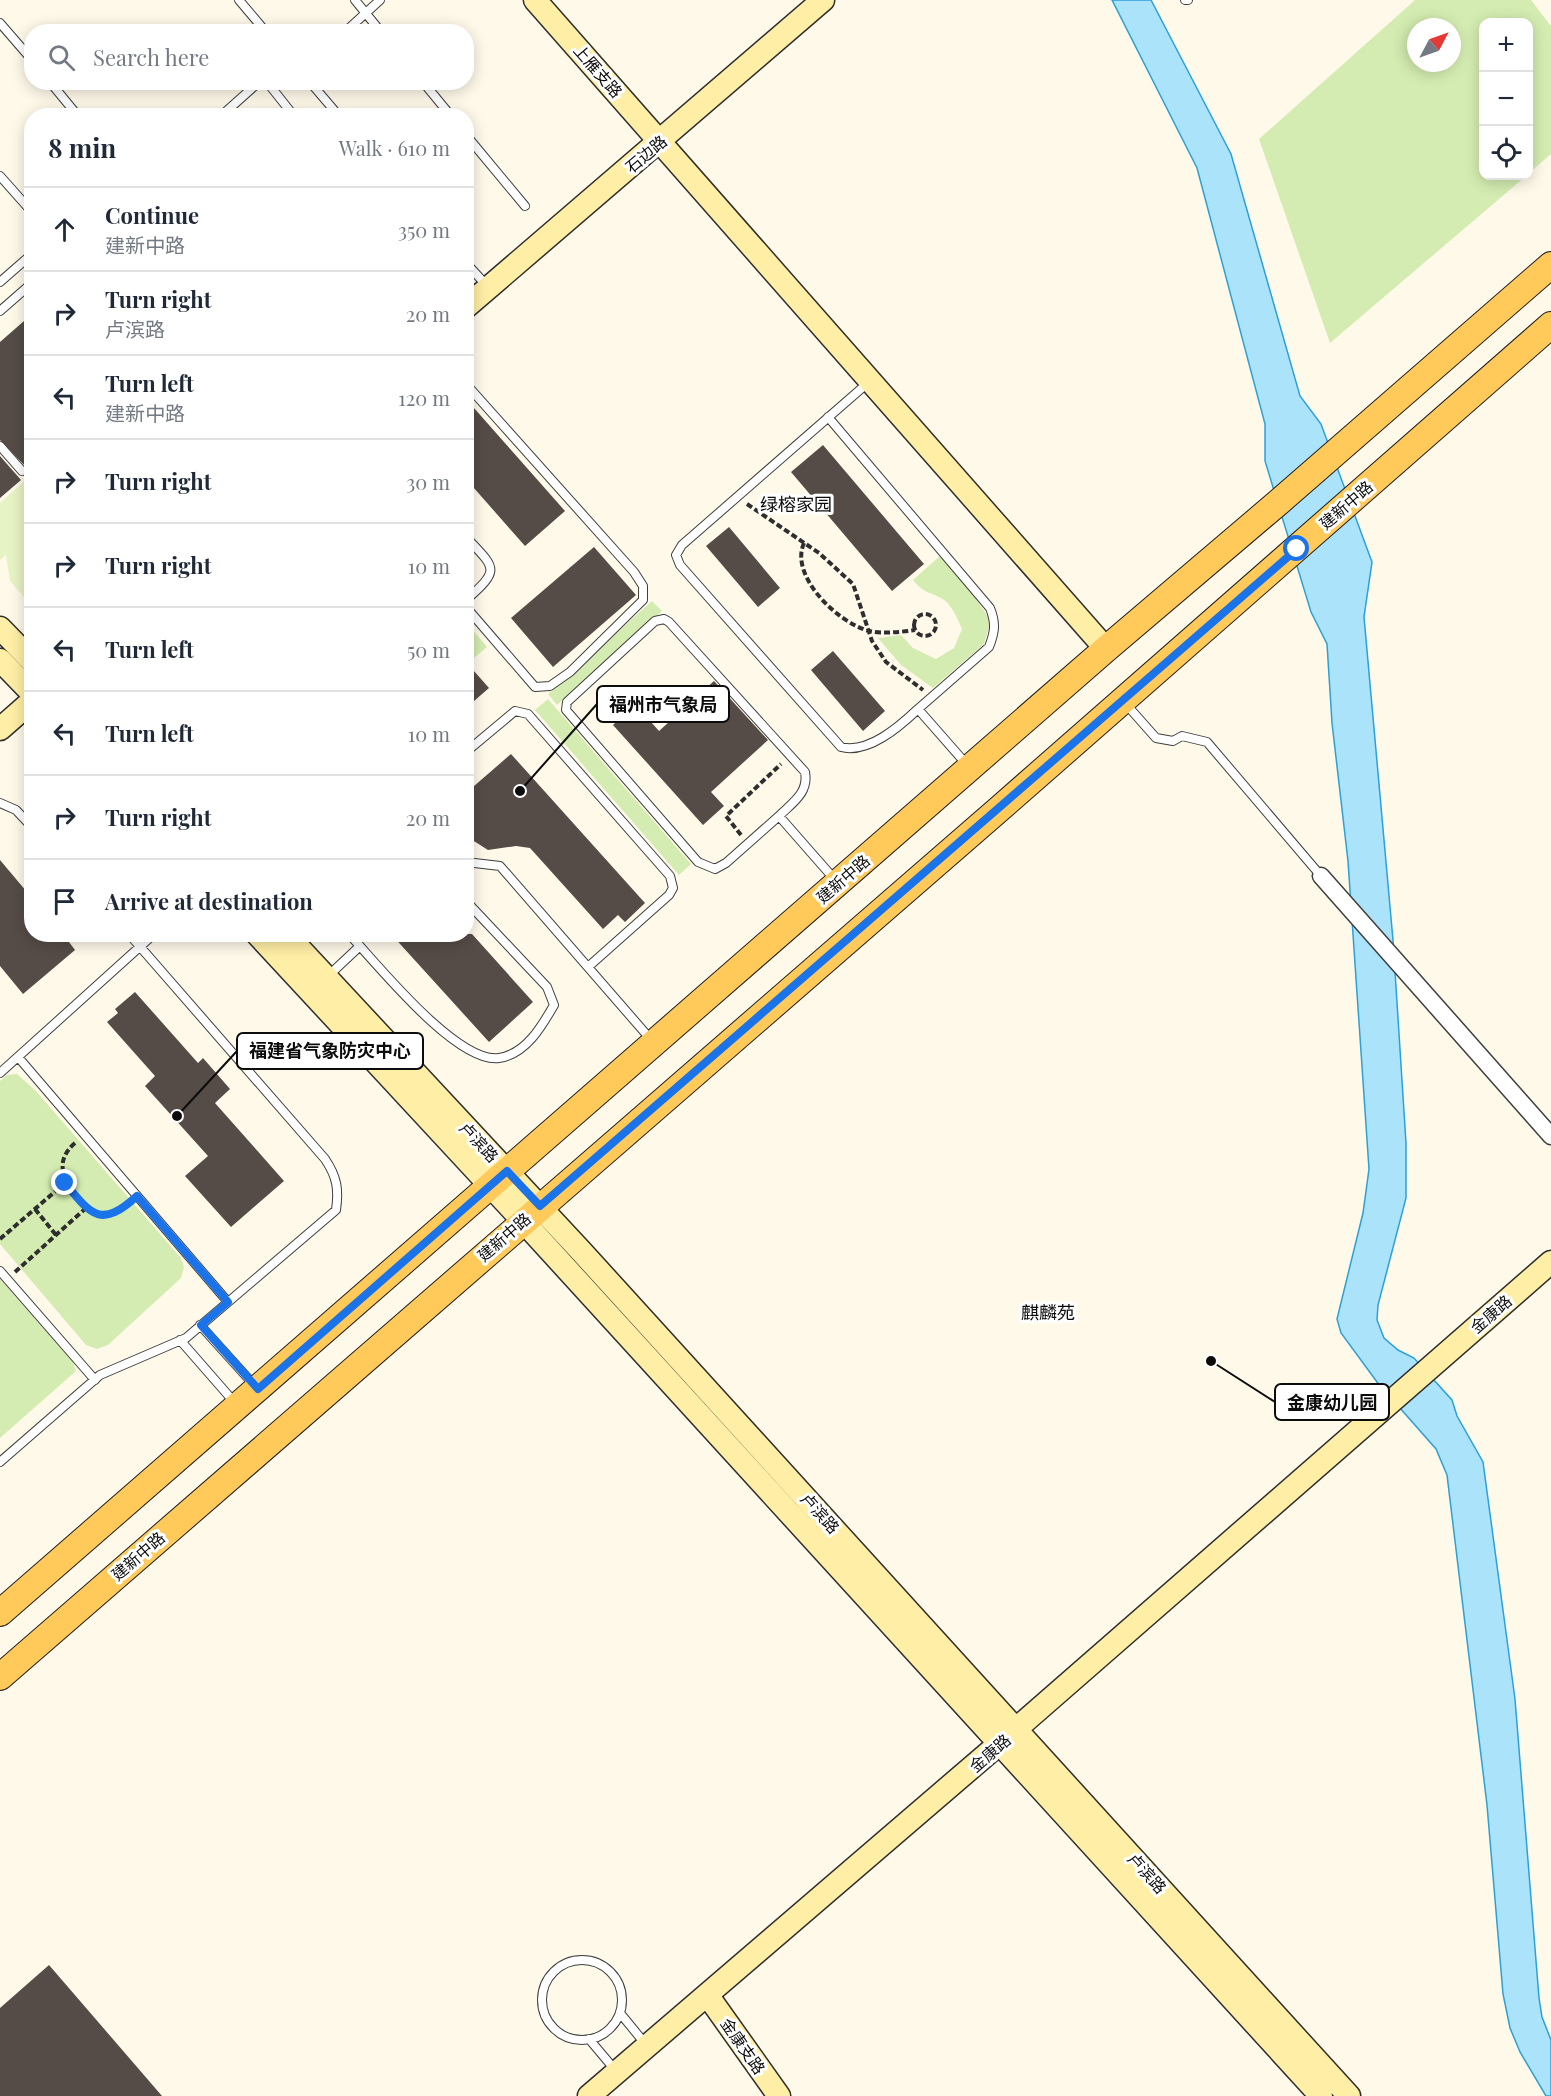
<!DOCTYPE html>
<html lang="en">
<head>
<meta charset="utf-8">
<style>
  body { margin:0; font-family:"Playfair Display","Noto Sans SC",serif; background:#f2f2f3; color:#1f2937 }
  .controls { position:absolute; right:18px; top:18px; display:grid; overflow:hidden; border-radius:12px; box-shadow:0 3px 15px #0003 }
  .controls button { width:54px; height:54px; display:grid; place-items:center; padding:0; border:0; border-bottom:2px solid #e0e1e3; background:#fff; color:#1f2937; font:30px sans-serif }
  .compass { position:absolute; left:1407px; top:18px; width:54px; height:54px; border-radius:50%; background:#fff; box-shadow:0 3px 15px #0003; rotate:49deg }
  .stop { position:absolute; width:18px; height:18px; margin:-14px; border:4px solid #1a73e8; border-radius:50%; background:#fff }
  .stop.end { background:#1a73e8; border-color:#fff; box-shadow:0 2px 6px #0008 }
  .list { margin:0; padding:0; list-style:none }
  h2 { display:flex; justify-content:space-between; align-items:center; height:78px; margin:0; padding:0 24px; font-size:26px }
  h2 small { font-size:20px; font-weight:400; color:#747a83 }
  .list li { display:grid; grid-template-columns:39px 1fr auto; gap:18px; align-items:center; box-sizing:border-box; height:84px; padding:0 24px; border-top:2px solid #e0e1e3 }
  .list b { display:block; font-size:22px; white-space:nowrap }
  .list p { margin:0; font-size:20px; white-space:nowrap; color:#747a83 }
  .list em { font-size:20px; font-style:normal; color:#747a83 }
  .icon { flex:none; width:33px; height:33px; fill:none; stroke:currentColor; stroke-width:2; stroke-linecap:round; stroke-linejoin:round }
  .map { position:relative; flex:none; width:1551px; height:2096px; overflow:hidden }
  .search { position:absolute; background:#fff; box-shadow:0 3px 15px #0003; left:24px; top:24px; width:450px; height:66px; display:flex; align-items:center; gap:15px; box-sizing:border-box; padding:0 21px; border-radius:24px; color:#747a83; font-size:22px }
  .panel { position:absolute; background:#fff; box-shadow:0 3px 15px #0003; left:24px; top:108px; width:450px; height:834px; border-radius:24px }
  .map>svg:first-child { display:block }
  .green { fill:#d4ecb1; fill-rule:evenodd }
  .pitch { fill:#e6f3c4 }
  .water { fill:#abe3fb; stroke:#2ca0d7; stroke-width:1.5 }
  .building { fill:#554c47 }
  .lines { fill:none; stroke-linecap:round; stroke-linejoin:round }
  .lane-casing { stroke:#3f3f3f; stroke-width:10 }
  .street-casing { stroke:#3f3f3f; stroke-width:19 }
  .secondary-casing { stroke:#2e2e2e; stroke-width:25 }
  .primary-casing { stroke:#1d1d1d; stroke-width:28 }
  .path { stroke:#2e2e2e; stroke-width:4; stroke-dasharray:6 3; stroke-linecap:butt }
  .lane { stroke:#fff; stroke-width:8 }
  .street { stroke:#fff; stroke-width:16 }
  .secondary { stroke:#ffeea5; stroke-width:22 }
  .primary { stroke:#ffca5a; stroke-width:26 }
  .route { stroke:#1a73e8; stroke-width:8 }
  .labels { text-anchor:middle; stroke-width:6; stroke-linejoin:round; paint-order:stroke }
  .street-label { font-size:16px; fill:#0c0c0c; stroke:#fff }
  .neighbourhood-label { font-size:18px; fill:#0c0c0c; stroke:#fff }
  .leader { fill:none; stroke:#0c0c0c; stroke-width:2 }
  .callout-dot { fill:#0c0c0c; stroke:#fff; stroke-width:2 }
  .callout { fill:#fff; stroke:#0c0c0c; stroke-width:2 }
  .callout-label { font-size:18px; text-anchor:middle; font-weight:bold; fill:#0c0c0c }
</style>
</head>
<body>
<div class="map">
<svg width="1551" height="2096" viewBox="0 0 1551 2096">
  <rect width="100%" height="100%" fill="#fff9ea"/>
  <path class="green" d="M1415,0H1531L1551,26V154L1529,173L1528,22H1484V176H1526L1330,343L1259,139ZM1416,27H1452V63H1416Z
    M940,556L973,595L991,621L984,644L933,688L901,665L878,638L901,635L913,648L936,659L954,648L962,629C957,618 952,604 941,598C927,591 924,593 913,580Z
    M652,601L662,611L557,705L548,694Z
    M467,623L487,647L469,662L467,658Z
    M548,699L691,864L679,875L535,710Z
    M17,1074L35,1090L181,1258L184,1267L181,1278L108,1345L97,1349L86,1345L0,1244V1081L7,1075Z
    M0,1279L73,1362L76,1371L0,1438Z"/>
  <path class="pitch" d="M31,475V605L10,581L6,555L0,560V503Z"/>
  <path class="water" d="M1112,0H1151L1231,154L1300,396L1321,424L1372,562L1364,617L1393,940L1406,1143V1198L1378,1305L1377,1320L1384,1338L1398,1350L1414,1358L1452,1400L1457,1416L1483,1462L1515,1699L1539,1998L1542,2017L1551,2040V2096H1546L1520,2052L1510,2028L1503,1994L1487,1805L1447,1475L1436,1449L1377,1382L1341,1333L1337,1319L1363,1213L1369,1169L1348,861L1332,723L1327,644L1311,612L1265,461V424L1197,168Z"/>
  <path class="building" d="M32,314V464L27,468L0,440V342Z
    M466,399L565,511L525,546L466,479Z
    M823,445L924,564L892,591L791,472Z
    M0,456L21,480L0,498Z
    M729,527L780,588L758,607L706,546Z
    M594,547L636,595L553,667L511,618Z
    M833,651L885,711L863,731L811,670Z
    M466,662L489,688L466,708Z
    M714,681L768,740L711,792L724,806L703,825L613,725L635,704L659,731Z
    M511,754L645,903L625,922L618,915L603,929L530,848L516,846L488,850L466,836V793Z
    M0,860L32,898V934H63L75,950L23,994L0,966Z
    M391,934H472L533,1002L489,1042Z
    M135,992L198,1063L203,1058L230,1089L215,1103L284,1181L231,1227L185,1176L208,1156L145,1086L155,1076L107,1022L118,1013L115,1009Z
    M49,1965L162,2096H0V2008Z"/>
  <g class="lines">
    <g class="lane-casing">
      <path id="lane" d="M239,0L266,32
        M355,0L381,32
        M1185,0H1188
        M0,23L32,60
        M345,32L380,0
        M50,82L78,116
        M267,82L294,116
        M310,82L339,116
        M423,82L451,116
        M221,116L259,82
        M466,135L525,206
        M0,176L32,212
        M466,263L488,287
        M0,282L32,254
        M0,311L32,283
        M870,381L682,545L676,555L680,565L841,747C868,754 899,727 918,709L968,766
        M466,384L634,572L643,586V600L570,672L550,686L535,687L466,607
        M828,417L990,608C996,623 995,632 989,647L918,709
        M0,446L22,471
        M466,537C496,569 501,569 466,600
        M1125,703L1156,738L1173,741L1182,736L1207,742L1321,876
        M466,752L515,711L528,714L670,876L673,888L669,895L588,967
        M0,803L16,810L32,827
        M779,816C792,803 809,793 805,772L669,622L664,619L655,621L567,702L566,710L698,862L715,869L726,863L779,816L836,881
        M466,862L500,866L653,1042
        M349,934C377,964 457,1064 499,1058C526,1054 542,1026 554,1005L547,987L466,901
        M327,977L360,946
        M18,1057L228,1302
        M0,1073L154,934
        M0,1271L95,1380
        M200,1325L255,1386
        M180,1340L235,1403
        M0,1462L100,1375L186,1338L336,1210C339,1189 337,1177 325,1159L129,934
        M542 2000a40 40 0 1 1 80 0a40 40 0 1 1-80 0Z
        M620,2013L647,2046
        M589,2039L616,2071"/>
    </g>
    <g class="street-casing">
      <path id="street" d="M1321,876L1551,1136"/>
    </g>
    <g class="secondary-casing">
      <path id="secondary" d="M535,0L1106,649
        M466,307L823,0
        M0,628L32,661
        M0,660L32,693
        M0,729L32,701
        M257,934L523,1221L1321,2096
        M286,934L581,1251L1349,2096
        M708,1996L779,2096
        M589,2096L1000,1743L1551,1262"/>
    </g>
    <g class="primary-casing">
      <path id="primary" d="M0,1613L1106,649L1280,501L1551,265
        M0,1677L998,810L1551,325"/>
    </g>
    <path class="path" d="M747,504L819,553L853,584L872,641L886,662L923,690
      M804,543C789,576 838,623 869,631C882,634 902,632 915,630
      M914 625a11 11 0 1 1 22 0a11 11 0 1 1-22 0Z
      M741,835L726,816L781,764
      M75,1143C55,1160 62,1179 76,1196C93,1217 105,1221 128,1204
      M35,1209L56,1235
      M0,1239L65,1183
      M15,1272L86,1208"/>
    <use href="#lane" class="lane"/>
    <use href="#street" class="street"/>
    <use href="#secondary" class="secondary"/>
    <use href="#primary" class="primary"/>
  </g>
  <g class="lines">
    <path class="route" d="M65,1183C91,1215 101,1229 137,1196L228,1302L201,1325L258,1389L507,1171L540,1206L1297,549"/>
  </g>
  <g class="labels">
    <g class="street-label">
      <text transform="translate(598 71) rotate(49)" y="6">上雁支路</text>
      <text transform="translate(646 154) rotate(-40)" y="6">石边路</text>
      <text transform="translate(1346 505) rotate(-41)" y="6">建新中路</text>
      <text transform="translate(843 879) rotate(-41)" y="6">建新中路</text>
      <text transform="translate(479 1142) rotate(47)" y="6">卢滨路</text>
      <text transform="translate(504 1237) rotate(-41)" y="6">建新中路</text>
      <text transform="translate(1491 1314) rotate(-41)" y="6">金康路</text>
      <text transform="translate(820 1513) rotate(48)" y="6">卢滨路</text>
      <text transform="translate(138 1556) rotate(-41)" y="6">建新中路</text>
      <text transform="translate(990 1753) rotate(-41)" y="6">金康路</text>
      <text transform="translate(1147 1873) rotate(48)" y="6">卢滨路</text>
      <text transform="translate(743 2046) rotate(55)" y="6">金康支路</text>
    </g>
    <g class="neighbourhood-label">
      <text x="796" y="511">绿榕家园</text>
      <text x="1048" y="1319">麒麟苑</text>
    </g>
  </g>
  <path class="leader" d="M520 791L597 704M177 1116L237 1051M1211 1361L1275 1402"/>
  <g class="callout-dot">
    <circle cx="520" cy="791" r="6"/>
    <circle cx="177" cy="1116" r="6"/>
    <circle cx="1211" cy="1361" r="6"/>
  </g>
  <g class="callout">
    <rect x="597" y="686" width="132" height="36" rx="6"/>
    <rect x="237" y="1033" width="186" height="36" rx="6"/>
    <rect x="1275" y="1384" width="114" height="36" rx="6"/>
  </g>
  <g class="callout-label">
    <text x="663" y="711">福州市气象局</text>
    <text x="330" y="1057">福建省气象防灾中心</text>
    <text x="1332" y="1409">金康幼儿园</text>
  </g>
</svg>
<div class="controls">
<button>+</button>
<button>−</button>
<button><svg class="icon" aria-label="locate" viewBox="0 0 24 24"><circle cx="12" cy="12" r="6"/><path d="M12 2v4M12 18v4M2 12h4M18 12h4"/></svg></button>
</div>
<svg class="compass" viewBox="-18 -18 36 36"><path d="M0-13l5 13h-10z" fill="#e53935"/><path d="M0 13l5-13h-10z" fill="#747a83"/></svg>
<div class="stop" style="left:1297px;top:549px"></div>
<div class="stop end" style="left:65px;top:1183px"></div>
<div class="search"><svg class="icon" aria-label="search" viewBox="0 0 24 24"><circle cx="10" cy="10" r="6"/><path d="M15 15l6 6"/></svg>Search here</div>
<section class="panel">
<h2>8 min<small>Walk · 610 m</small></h2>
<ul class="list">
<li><svg class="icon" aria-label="ahead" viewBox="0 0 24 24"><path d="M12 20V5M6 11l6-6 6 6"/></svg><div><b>Continue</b><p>建新中路</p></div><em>350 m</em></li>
<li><svg class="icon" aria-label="right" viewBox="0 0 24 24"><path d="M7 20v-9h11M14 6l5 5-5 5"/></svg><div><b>Turn right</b><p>卢滨路</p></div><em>20 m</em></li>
<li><svg class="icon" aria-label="left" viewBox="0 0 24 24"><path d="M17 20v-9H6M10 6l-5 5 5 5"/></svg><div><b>Turn left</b><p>建新中路</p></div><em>120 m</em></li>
<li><svg class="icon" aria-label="right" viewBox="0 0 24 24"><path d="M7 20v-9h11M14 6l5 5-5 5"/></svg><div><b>Turn right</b></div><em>30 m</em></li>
<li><svg class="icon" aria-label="right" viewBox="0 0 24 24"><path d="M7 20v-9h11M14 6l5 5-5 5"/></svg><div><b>Turn right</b></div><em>10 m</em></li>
<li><svg class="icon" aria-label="left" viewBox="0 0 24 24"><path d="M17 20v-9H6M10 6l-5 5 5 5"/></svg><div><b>Turn left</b></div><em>50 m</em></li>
<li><svg class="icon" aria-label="left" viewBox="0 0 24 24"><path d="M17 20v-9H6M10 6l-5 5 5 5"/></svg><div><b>Turn left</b></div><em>10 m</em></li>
<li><svg class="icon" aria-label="right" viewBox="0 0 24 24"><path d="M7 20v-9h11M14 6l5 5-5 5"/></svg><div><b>Turn right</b></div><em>20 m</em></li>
<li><svg class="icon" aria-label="arrive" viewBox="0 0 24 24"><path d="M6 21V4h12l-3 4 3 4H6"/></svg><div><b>Arrive at destination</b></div></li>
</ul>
</section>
</div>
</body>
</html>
